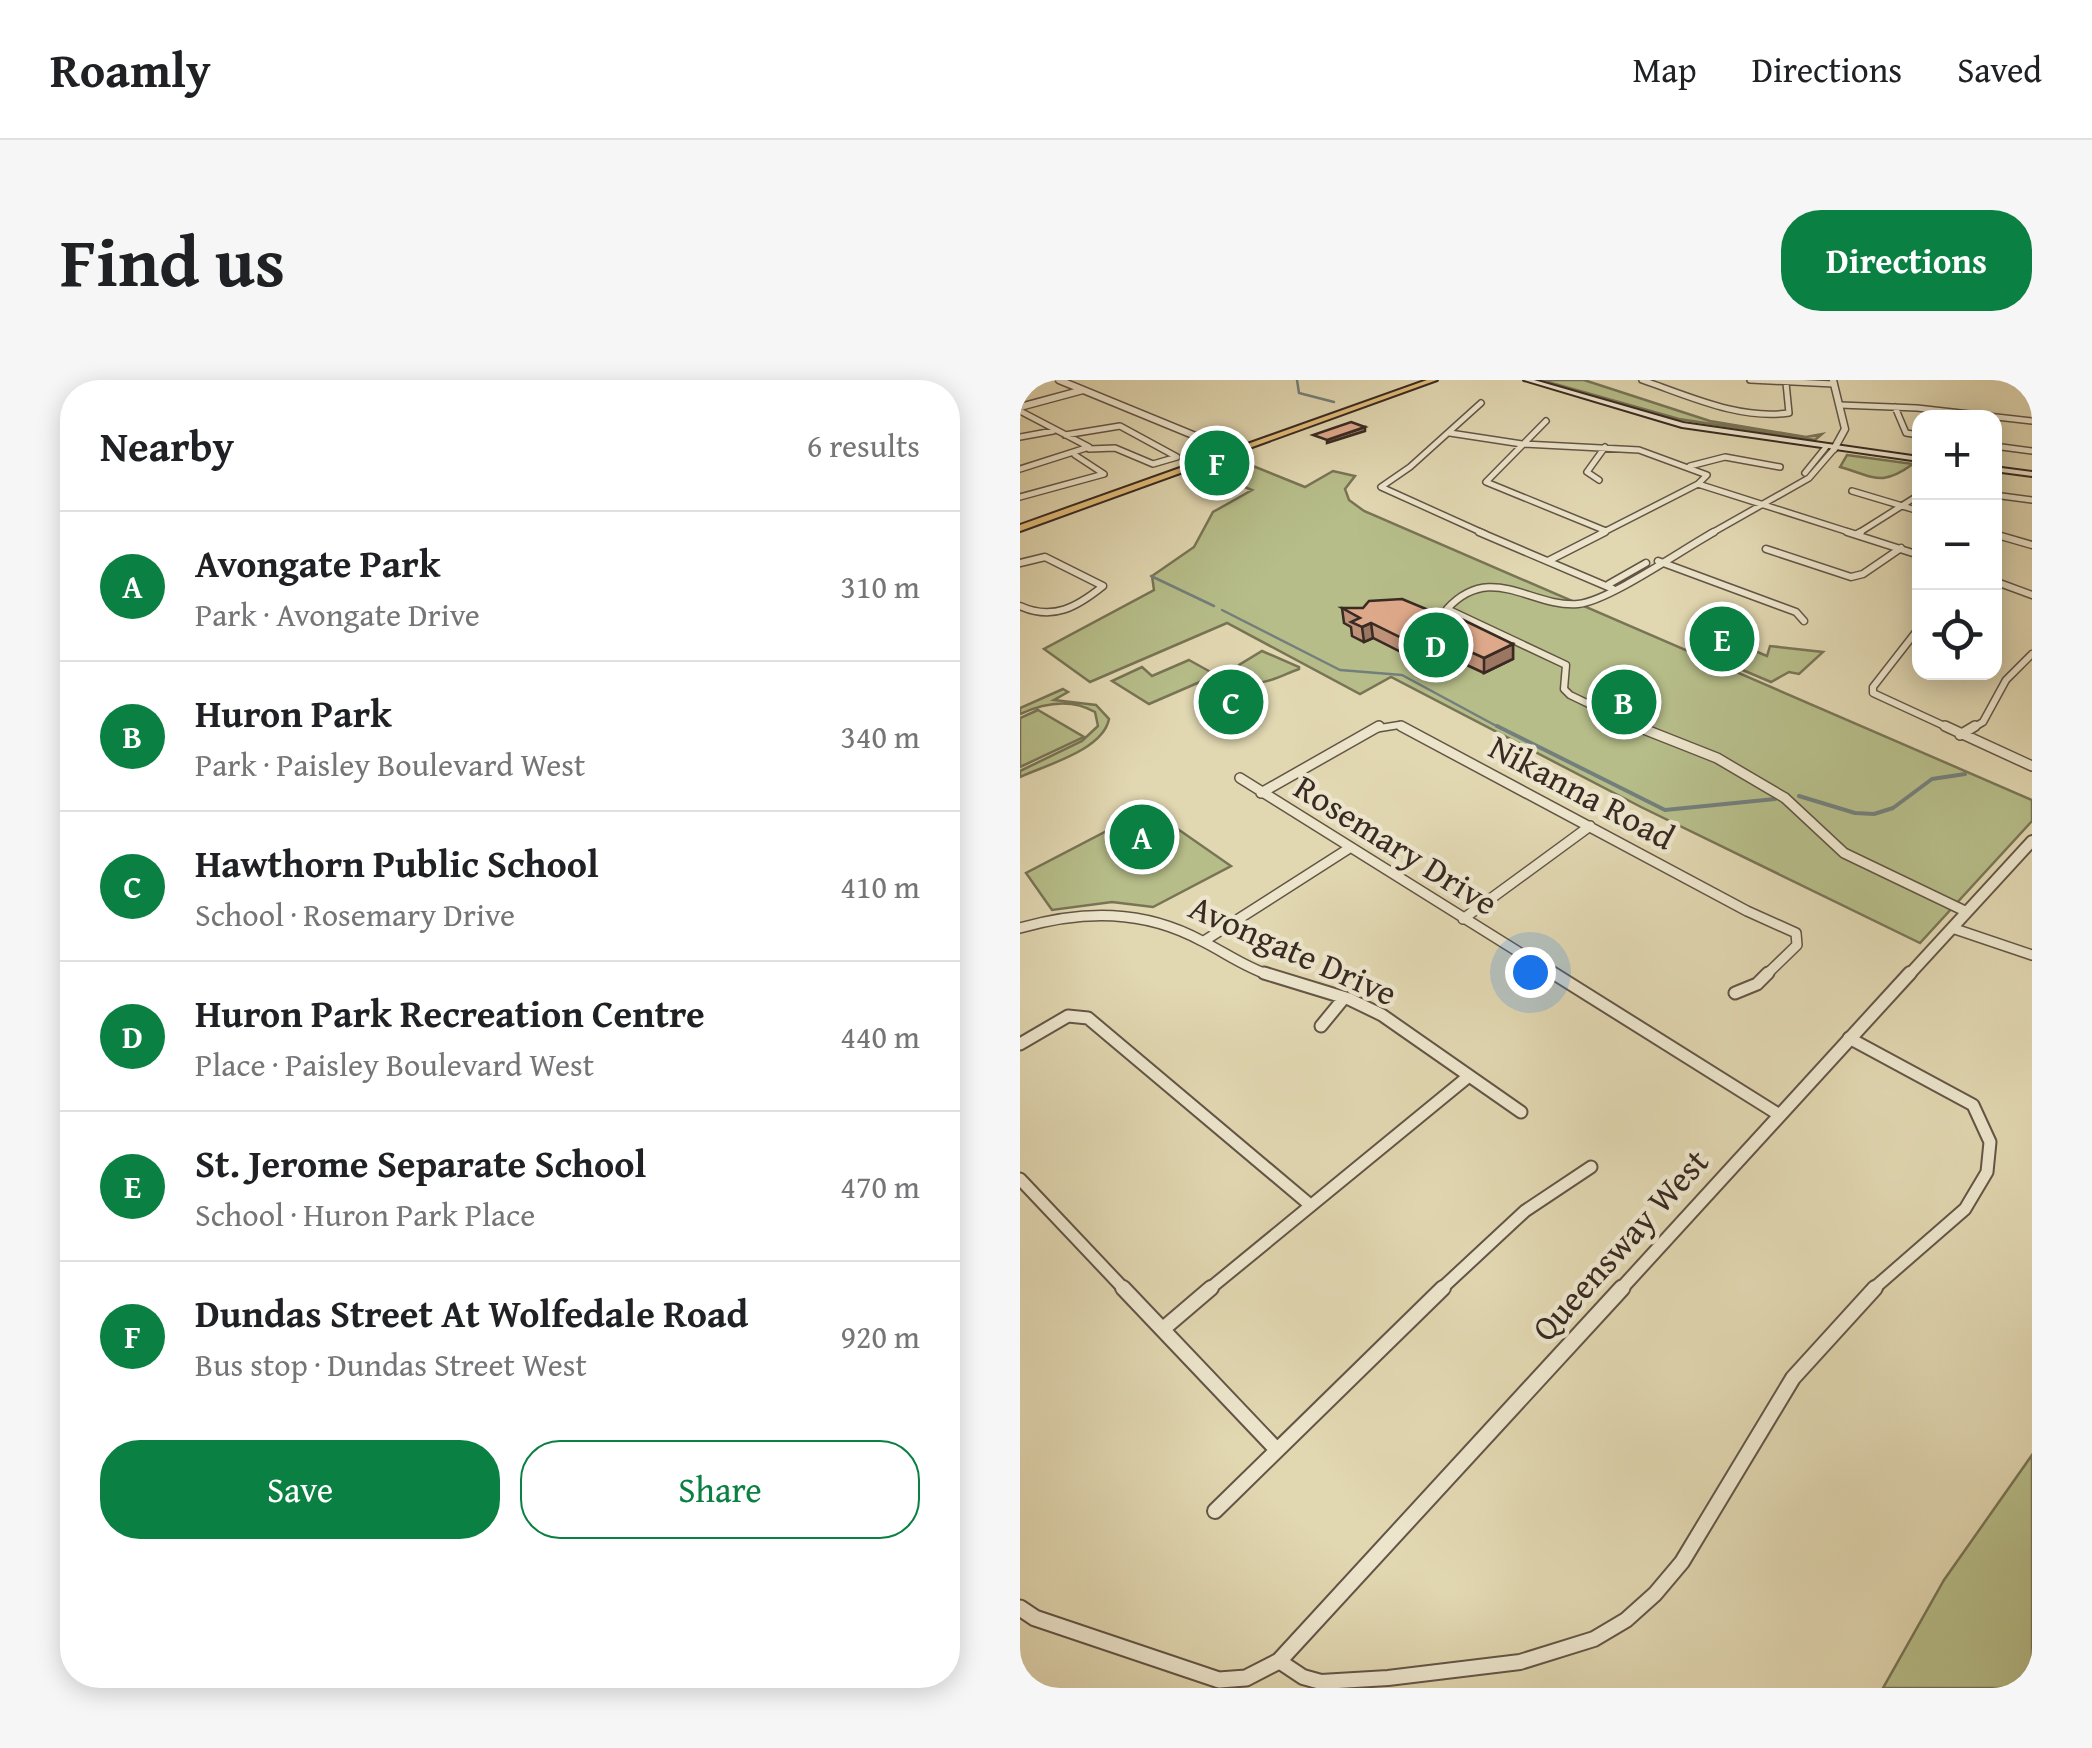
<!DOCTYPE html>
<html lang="en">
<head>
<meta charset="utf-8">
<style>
  body { margin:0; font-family:"Gentium Book Plus",serif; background:#f6f6f6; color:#202124 }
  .controls { position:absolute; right:30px; top:30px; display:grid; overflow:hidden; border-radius:20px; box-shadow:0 5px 25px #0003 }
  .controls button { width:90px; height:90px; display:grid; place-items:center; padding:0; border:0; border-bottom:2px solid #e0e0e0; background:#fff; color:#202124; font:50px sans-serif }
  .you { position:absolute; left:510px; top:592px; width:35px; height:35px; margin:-25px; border:8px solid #fff; border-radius:50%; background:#1a73e8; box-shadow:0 0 0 15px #1a73e833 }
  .badge { display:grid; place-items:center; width:65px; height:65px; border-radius:50%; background:#0b8043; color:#fff; font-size:32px; font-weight:700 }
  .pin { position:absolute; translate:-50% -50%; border:5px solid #fff; box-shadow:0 2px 10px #0006 }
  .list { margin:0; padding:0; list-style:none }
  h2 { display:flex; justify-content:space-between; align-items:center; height:130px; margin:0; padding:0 40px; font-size:42px }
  h2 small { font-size:32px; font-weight:400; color:#757577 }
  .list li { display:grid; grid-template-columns:65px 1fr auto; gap:30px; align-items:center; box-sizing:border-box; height:150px; padding:0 40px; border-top:2px solid #e0e0e0 }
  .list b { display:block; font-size:38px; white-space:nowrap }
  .list p { margin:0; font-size:32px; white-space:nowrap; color:#757577 }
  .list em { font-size:32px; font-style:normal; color:#757577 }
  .actions { display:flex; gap:20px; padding:30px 40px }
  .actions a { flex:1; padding:22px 0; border:2px solid #0b8043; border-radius:40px; text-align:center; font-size:35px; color:#0b8043 }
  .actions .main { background:#0b8043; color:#fff }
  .icon { flex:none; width:55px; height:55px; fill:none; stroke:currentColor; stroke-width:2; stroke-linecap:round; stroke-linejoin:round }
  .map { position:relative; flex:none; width:1012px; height:1308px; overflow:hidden; border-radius:40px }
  header { display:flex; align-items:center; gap:60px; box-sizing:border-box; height:140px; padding:0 50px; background:#fff; border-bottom:2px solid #e0e0e0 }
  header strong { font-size:48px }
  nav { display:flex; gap:55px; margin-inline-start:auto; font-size:35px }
  .intro { display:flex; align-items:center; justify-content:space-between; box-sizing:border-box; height:240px; padding:0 60px }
  h1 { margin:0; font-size:70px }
  .button { padding:25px 45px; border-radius:40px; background:#0b8043; color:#fff; font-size:35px; font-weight:700 }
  main { display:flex; gap:60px; padding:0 60px }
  aside { flex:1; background:#fff; border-radius:40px; box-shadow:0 5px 25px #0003 }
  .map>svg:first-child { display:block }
  .green { fill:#b6bd89; stroke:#787456; stroke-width:2.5 }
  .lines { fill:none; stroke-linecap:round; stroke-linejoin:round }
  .stream-far1 { stroke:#737f7c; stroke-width:2.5 }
  .stream { stroke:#737f7c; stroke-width:4 }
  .minor-far4-casing { stroke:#635546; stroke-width:8 }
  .minor-far3-casing { stroke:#635546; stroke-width:9 }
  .minor-far2-casing { stroke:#635546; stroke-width:12 }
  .minor-far1-casing { stroke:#635546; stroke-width:15 }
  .minor-casing { stroke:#635546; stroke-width:18 }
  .tertiary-far3-casing { stroke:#635546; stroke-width:9 }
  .tertiary-far2-casing { stroke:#635546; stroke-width:14 }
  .tertiary-far1-casing { stroke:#635546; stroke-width:16 }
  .tertiary-casing { stroke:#635546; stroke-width:19 }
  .secondary-casing { stroke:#392a23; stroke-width:4 }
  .primary-casing { stroke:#392a23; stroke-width:4 }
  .minor-far4 { stroke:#ece5cc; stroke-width:5 }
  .minor-far3 { stroke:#ece5cc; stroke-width:6 }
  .minor-far2 { stroke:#ece5cc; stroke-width:9 }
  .minor-far1 { stroke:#ece5cc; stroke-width:11 }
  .minor { stroke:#ece5cc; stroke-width:14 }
  .tertiary-far3 { stroke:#ece5cc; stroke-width:6 }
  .tertiary-far2 { stroke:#ece5cc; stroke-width:10 }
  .tertiary-far1 { stroke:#ece5cc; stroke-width:12 }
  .tertiary { stroke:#ece5cc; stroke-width:15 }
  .secondary { fill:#ece5cc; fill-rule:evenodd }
  .primary { fill:#e0bc78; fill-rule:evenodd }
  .wall { fill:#bf9178; stroke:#392a23; stroke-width:2.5 }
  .shaded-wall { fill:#9b7661; stroke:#392a23; stroke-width:2.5 }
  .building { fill:#dea98b; stroke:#392a23; stroke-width:2.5 }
  .labels { text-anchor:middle; stroke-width:9; stroke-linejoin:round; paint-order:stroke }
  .street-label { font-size:35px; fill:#392a23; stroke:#ece5cc }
</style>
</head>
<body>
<header>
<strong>Roamly</strong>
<nav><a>Map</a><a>Directions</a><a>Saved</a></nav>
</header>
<div class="intro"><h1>Find us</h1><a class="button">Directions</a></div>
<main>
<aside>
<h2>Nearby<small>6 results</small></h2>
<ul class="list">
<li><span class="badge">A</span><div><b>Avongate Park</b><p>Park · Avongate Drive</p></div><em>310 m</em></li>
<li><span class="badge">B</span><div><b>Huron Park</b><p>Park · Paisley Boulevard West</p></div><em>340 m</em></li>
<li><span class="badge">C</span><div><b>Hawthorn Public School</b><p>School · Rosemary Drive</p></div><em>410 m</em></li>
<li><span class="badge">D</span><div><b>Huron Park Recreation Centre</b><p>Place · Paisley Boulevard West</p></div><em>440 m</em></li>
<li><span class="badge">E</span><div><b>St. Jerome Separate School</b><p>School · Huron Park Place</p></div><em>470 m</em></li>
<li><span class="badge">F</span><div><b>Dundas Street At Wolfedale Road</b><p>Bus stop · Dundas Street West</p></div><em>920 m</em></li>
</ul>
<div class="actions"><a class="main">Save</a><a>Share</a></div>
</aside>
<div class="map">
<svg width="1012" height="1308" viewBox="0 0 1012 1308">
  <rect width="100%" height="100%" fill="#e1d7b1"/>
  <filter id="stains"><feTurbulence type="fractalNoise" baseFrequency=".002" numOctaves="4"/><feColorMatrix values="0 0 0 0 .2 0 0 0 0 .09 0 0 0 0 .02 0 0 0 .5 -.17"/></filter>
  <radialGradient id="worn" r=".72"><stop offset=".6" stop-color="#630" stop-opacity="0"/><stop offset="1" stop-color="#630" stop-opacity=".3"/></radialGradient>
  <path class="green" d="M521,0H564L690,41L786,57L802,54L795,60L659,39Z
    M827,75L893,84C861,107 855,97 820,87Z
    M213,78L285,107L313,91L335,96L325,109L329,120L344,131L1012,420V441L900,563L621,427L371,297L340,314L207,243L70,302L24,269L134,210L132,196L174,167L193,132L232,110L180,89Z
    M718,264L747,276L750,266L803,272L779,294L769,292L751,302L694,278Z
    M242,271L279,287V289C259,296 240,310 221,297L219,285Z
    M169,280L196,295L129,324L92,301L122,287L132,296Z
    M43,309L48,312L34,320L76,325L89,339C83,370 26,385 0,397V391L62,361L78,346L75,332C51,318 24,323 0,334V328Z
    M18,330L64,357L0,387V338Z
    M129,429L211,486L133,527L92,522L32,530L6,493Z
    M1012,1075V1308H863L924,1200Z"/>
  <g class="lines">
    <path class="stream-far1" d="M277,0L279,13L314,22
      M131,196L194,226
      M202,230L320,290L382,295L482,349"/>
    <path class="stream" d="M477,346L645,430L755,419
      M779,416L835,433L854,434L873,428L912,399L945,394"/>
    <g class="minor-far4-casing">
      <path id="minor-far4" d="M622,0C669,16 719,40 769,33L766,3
        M730,0L814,4
        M461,23L390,87L361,107L465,154
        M820,25L897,28L1012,41
        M875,27L886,53L899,55
        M0,31L69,67L0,89
        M526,41L466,102L586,151
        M430,53L502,64L619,70L687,95L678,104L580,154
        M45,55L100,46L157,77L133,84L95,68L69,69
        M0,57L33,51
        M974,66L1012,71
        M670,86L705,77L760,87
        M785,93L806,67
        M579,100L567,92L585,67
        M678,104L835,154
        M832,111L899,131
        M974,115L1012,120
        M0,117L84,94L55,75
        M690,154L789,98L814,69
        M837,154L899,115"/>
    </g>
    <g class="minor-far3-casing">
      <path id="minor-far3" d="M459,152L593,209
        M827,152L899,175
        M837,154L841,152
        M974,154L1012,165
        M746,169L831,197L843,194L881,168
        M528,181L585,152
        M638,181L776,232L784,241
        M0,183L25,177L83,206C57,227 33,241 0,226
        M974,201L1012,215
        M589,204L626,183
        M899,248L853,307V313L931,349
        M354,349L379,345L386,349
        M621,349L550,315L544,309L546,285L427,229C471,181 511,228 558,224C589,221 663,169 694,152
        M951,349L963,342L986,300L1012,274"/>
    </g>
    <g class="minor-far2-casing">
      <path id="minor-far2" d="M381,346L727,531L776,553L777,565L745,596
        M616,346L697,378L765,418L824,473L947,532
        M925,346L1012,386
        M940,355L955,346
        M220,398L537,596
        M241,413L359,346
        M443,539L570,446
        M0,548C63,530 123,529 182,561C206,573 226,588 252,596
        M932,548L1012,575
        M184,561L328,469"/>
    </g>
    <g class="minor-far1-casing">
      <path id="minor-far1" d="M244,593L329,619L362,635L501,732
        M533,593L758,734
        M715,613L737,604L748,593
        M301,646L324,618
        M829,658L953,725L970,762L967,792L945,829L852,910
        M0,664L48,636L68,638L289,824
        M0,799L105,910
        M188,910L449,696
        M420,910L505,831L571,787"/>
    </g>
    <g class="minor-casing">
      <path id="minor" d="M103,908L257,1070
        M143,949L191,908
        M195,1131L423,908
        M259,1281L283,1297L301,1302L368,1298L500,1282L574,1259L606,1240L635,1214L662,1182L773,998L855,908"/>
    </g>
    <g class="tertiary-far3-casing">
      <path id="tertiary-far3" d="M39,0L212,71
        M813,0L825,49L814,69
        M0,27L63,10"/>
    </g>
    <g class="tertiary-far2-casing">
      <path id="tertiary-far2" d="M888,596L1012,461"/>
    </g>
    <g class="tertiary-far1-casing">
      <path id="tertiary-far1" d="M600,910L890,593"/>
    </g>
    <g class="tertiary-casing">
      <path id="tertiary" d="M0,1228L15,1238L199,1300L226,1298L259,1281L602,908"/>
    </g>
    <g class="secondary-casing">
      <path id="secondary" d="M504,0H514L663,43L899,77V81L662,47Z
        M974,87L1012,92V96L974,91Z"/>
    </g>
    <g class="primary-casing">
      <path id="primary" d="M407,0H417L0,151V145Z"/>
    </g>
    <use href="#minor-far4" class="minor-far4"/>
    <use href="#minor-far3" class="minor-far3"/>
    <use href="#minor-far2" class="minor-far2"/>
    <use href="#minor-far1" class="minor-far1"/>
    <use href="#minor" class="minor"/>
    <use href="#tertiary-far3" class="tertiary-far3"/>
    <use href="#tertiary-far2" class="tertiary-far2"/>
    <use href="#tertiary-far1" class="tertiary-far1"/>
    <use href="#tertiary" class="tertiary"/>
    <use href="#secondary" class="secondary"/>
    <use href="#primary" class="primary"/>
  </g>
  <path class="wall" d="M322,228L493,264V279L464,293L410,268L391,277L353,258L344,262L332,256L331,247L324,243Z"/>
  <path class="shaded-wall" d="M345,47V51L307,63V60Z
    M351,243L353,258L344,262L342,247Z
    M409,253L410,268L391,277L390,262Z
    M493,264V279L464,293V278Z"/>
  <path class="building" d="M331,42L345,47L307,60L293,55Z
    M382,219L425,237L431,234L493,264L464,278L409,253L390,262L351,243L342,247L331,242L340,238L322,228H343L349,221Z"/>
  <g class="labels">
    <g class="street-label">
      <text transform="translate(562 412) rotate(28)" y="12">Nikanna Road</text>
      <text transform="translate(376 465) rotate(32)" y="12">Rosemary Drive</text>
      <text transform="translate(273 570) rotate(24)" y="12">Avongate Drive</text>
      <text transform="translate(600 865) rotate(-48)" y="12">Queensway West</text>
    </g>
  </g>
  <rect width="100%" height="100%" filter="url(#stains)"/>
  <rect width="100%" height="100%" fill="url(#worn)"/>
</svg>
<div class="controls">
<button>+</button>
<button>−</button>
<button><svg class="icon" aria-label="locate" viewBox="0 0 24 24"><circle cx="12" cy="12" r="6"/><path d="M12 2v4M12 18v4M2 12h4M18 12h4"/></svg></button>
</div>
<div class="you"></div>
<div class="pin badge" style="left:122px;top:457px">A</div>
<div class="pin badge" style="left:604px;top:322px">B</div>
<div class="pin badge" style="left:211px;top:322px">C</div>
<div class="pin badge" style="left:416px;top:265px">D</div>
<div class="pin badge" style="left:702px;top:259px">E</div>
<div class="pin badge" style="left:197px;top:83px">F</div>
</div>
</main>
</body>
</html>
